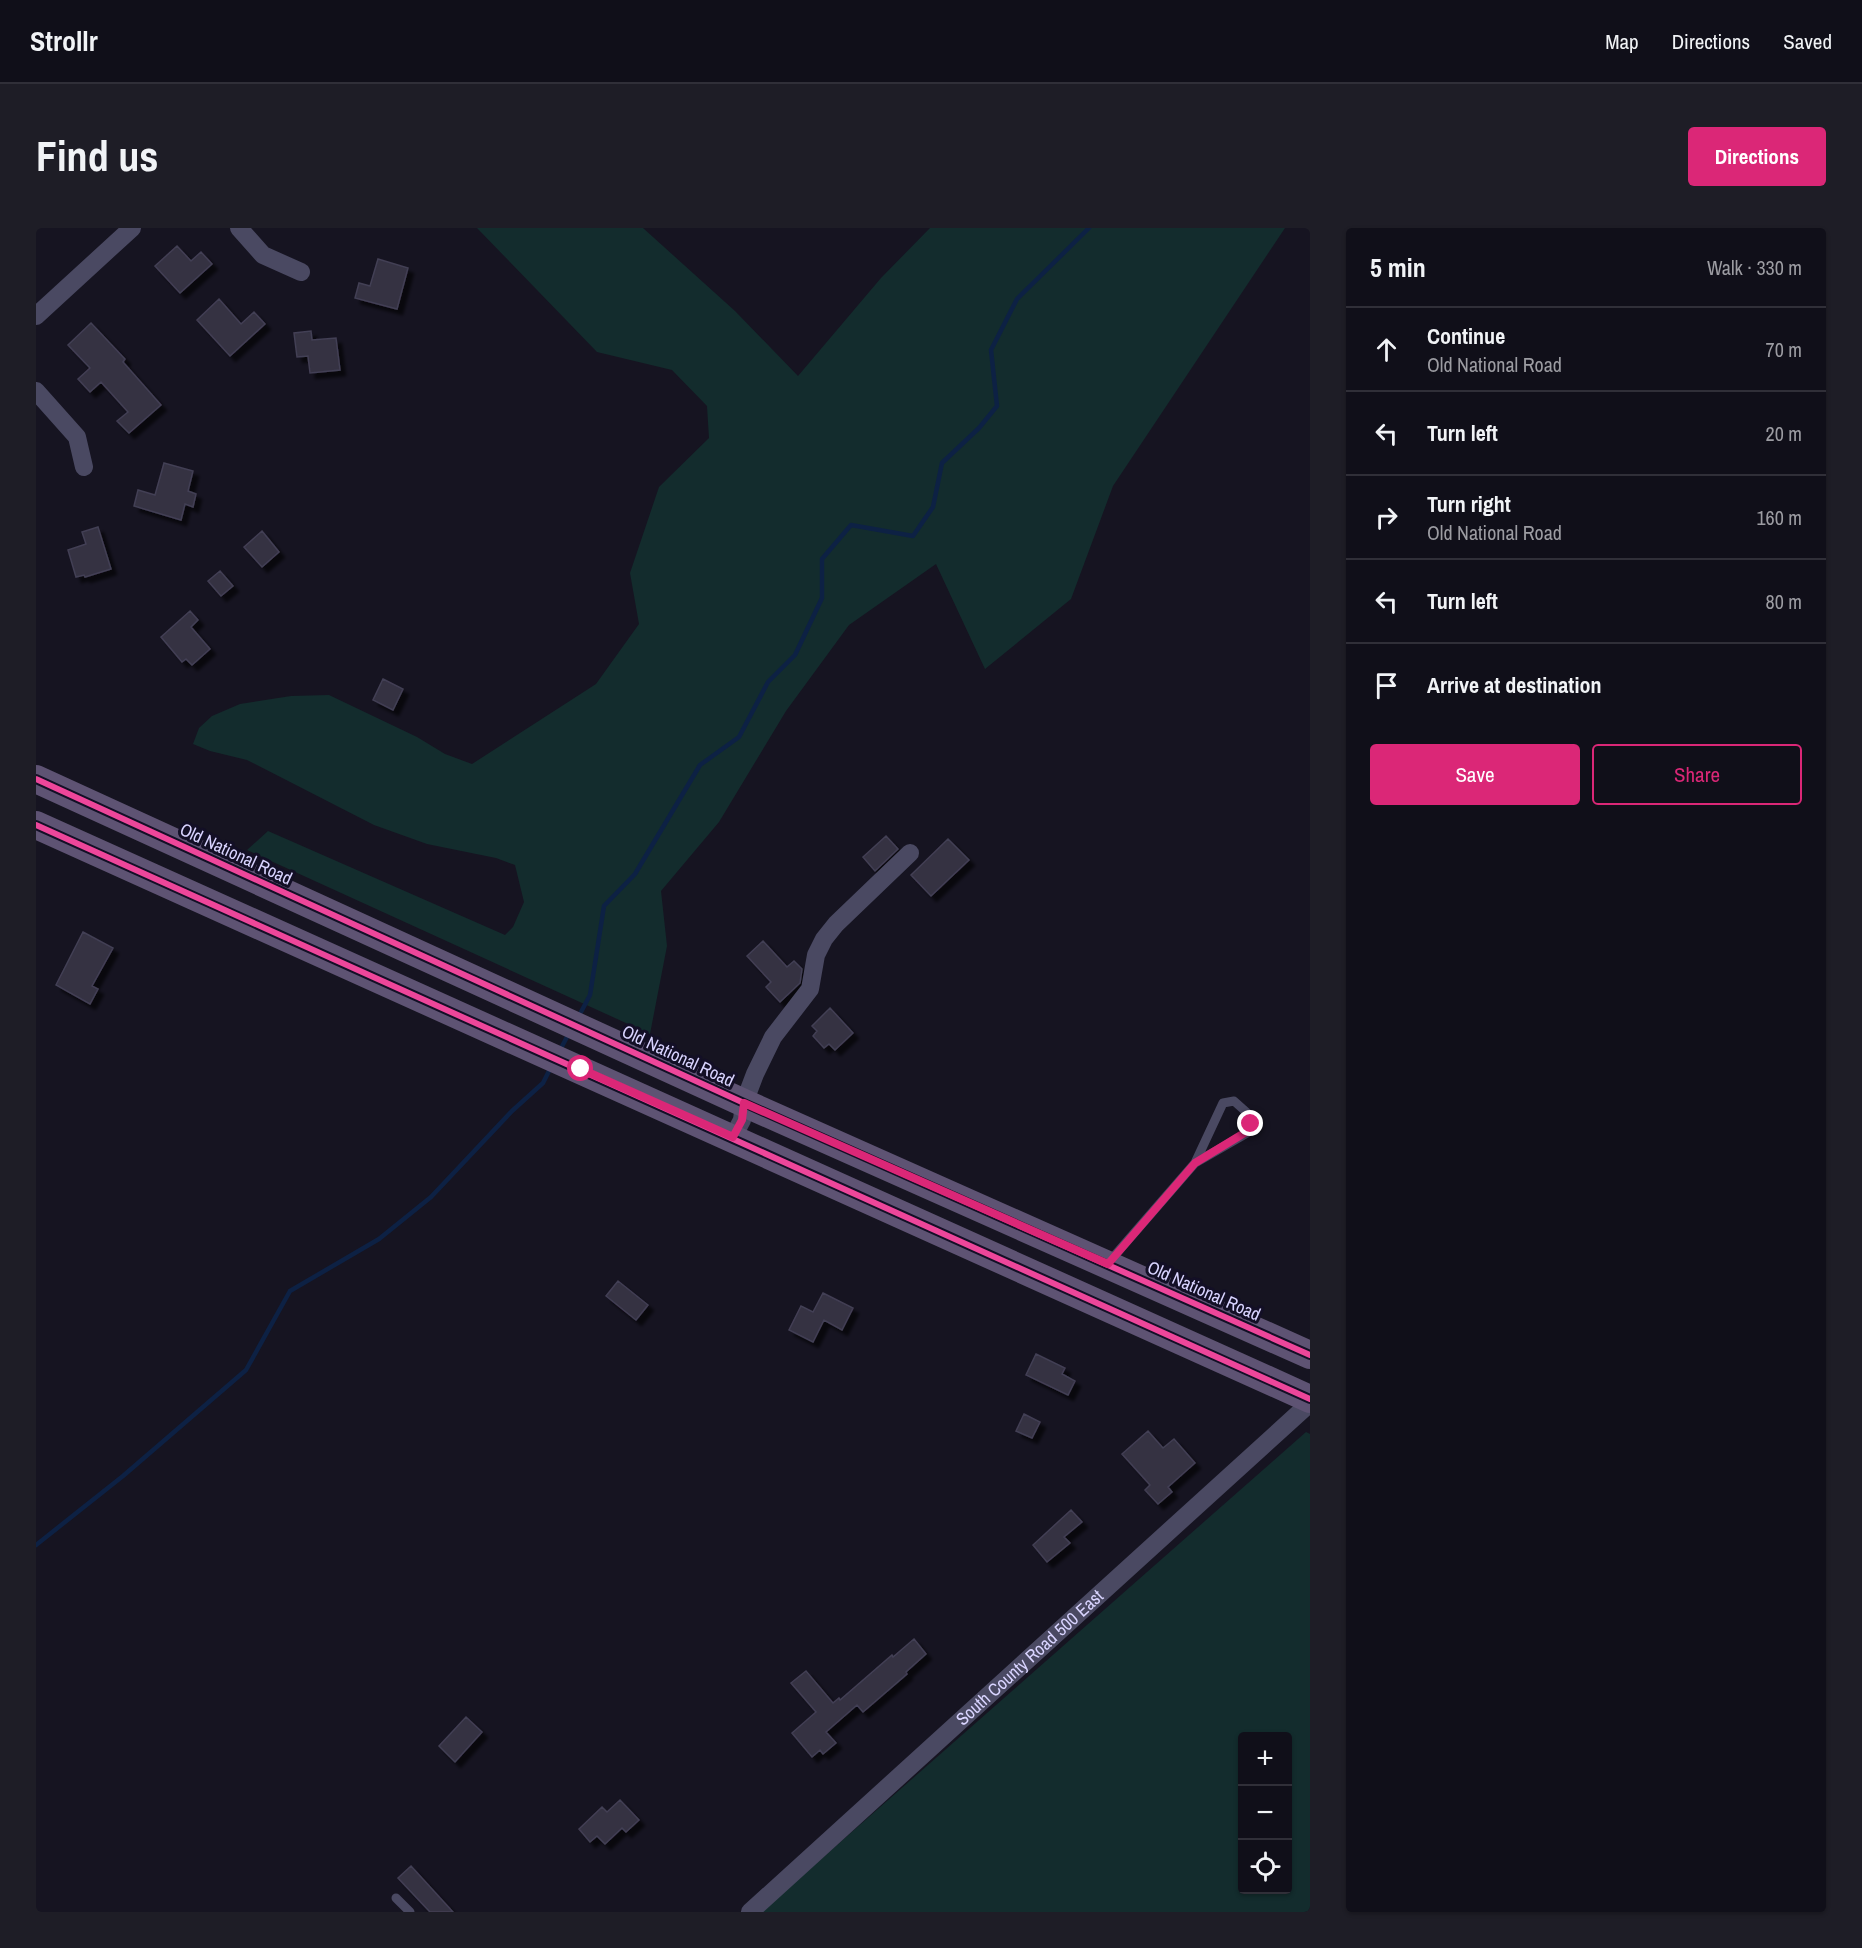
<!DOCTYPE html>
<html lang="en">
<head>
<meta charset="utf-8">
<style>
  body { margin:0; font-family:"Archivo Narrow",sans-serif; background:#1e1d26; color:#f1f3f6 }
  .controls { position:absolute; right:18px; bottom:18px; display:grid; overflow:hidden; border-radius:6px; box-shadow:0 2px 4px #0004 }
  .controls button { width:54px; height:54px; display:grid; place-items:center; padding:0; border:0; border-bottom:2px solid #302f38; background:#100f19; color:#f1f3f6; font:30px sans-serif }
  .stop { position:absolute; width:18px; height:18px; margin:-14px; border:4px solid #db2777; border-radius:50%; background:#fff }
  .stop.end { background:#db2777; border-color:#fff; box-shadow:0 2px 6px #0008 }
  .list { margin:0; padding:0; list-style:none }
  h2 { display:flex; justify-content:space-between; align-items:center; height:78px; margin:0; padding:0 24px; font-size:26px }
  h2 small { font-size:20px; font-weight:400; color:#9c9ca2 }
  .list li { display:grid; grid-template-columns:39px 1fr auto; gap:18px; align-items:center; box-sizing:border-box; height:84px; padding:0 24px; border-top:2px solid #302f38 }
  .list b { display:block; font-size:22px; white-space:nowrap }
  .list p { margin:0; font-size:20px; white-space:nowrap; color:#9c9ca2 }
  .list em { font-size:20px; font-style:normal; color:#9c9ca2 }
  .actions { display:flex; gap:12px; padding:18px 24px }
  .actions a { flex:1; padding:14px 0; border:2px solid #db2777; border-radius:6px; text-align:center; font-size:21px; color:#db2777 }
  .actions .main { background:#db2777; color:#fff }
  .icon { flex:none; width:33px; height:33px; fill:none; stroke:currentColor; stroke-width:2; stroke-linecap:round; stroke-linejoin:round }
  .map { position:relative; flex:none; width:1274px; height:1684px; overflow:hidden; border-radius:6px }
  header { display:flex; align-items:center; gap:36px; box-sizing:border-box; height:84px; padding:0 30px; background:#100f19; border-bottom:2px solid #302f38 }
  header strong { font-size:28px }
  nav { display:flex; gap:33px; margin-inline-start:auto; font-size:21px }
  .intro { display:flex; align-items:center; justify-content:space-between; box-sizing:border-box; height:144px; padding:0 36px }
  h1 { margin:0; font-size:42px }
  .button { padding:15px 27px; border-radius:6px; background:#db2777; color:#fff; font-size:21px; font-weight:700 }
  main { display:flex; gap:36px; padding:0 36px }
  aside { flex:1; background:#100f19; border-radius:6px; box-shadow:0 2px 4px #0004 }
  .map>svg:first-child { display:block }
  .green { fill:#132c2d; fill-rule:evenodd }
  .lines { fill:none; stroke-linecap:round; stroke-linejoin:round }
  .stream { stroke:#0d2144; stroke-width:4.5 }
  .building { fill:#343243; stroke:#433f54; stroke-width:1.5; filter:url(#shadow) }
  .lane { stroke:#4a4962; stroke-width:9 }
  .street { stroke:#4a4962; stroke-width:18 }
  .primary { stroke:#5e5373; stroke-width:28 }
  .cycleway-casing { stroke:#130f26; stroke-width:10 }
  .cycleway { stroke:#ed469a; stroke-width:6 }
  .route { stroke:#db2777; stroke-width:8 }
  .labels { text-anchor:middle; stroke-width:6; stroke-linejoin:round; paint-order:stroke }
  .street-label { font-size:18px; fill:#d9d4ff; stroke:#130f26 }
</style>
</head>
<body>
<header>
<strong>Strollr</strong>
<nav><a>Map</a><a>Directions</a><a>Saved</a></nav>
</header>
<div class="intro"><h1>Find us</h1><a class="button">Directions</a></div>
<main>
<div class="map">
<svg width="1274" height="1684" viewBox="0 0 1274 1684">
  <defs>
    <filter id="shadow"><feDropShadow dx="5.5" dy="5.5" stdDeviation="1.5" flood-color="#0009"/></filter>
  </defs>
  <rect width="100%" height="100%" fill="#161421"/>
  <path class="green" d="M441,0H607L699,83L762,148L845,50L894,0H1249L1077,258L1035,371L949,441L900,336L813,397L750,483L683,594L625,663L631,718L614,806L211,622L232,603L469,707L477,699L488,674L479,637L460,630L391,616L338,597L211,532L174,523L157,516L163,500L176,488L204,476L255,468L293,467L381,509L409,526L436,536L560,456L603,396L594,345L623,259L673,210L671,178L636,142L561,124Z
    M1270,1204L1274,1206V1684H725ZM1206,1508H1252V1662H1206Z"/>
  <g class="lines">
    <path class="stream" d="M545,784L554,767L568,678L599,646L664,537L703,509L732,454L759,427L786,370V331L815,297L877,308L897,279L906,235L943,200L961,178L955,122L981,71L1053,0
      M523,824L531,809
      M0,1317L87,1248L210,1142L254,1063L343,1011L395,969L476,883L507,855L515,839"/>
  </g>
  <path class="building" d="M141,18L155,33L165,24L176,36L144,65L119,38Z
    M342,31L372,40L361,81L319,70L323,55L334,58Z
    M183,71L205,96L218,84L229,96L194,128L161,92Z
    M55,95L89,131L87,134L125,177L93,205L81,193L92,184L65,154L54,164L42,151L54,140L32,117Z
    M275,103L276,112L300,110L304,142L274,145L272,128L261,129L258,105Z
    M128,235L157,243L152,263L160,266L157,279L149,276L145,292L98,278L102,262L119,267Z
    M62,299L75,341L49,349L48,347L40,349L32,322L50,316L46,304Z
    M226,303L243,324L226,339L208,319Z
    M184,343L197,358L185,368L172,353Z
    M154,383L162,392L155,399L174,421L156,437L150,431L146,434L125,409Z
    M347,451L367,461L357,482L337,472Z
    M850,608L862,621L839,643L827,629Z
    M912,611L933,632L895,668L875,647Z
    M47,704L77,720L56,758L62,761L54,776L20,757Z
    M727,713L751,739L758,733L766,741L764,755L744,774L730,759L735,754L711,728Z
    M794,780L817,805L799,822L793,816L788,820L777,808L781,803L776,798Z
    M582,1053L612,1077L600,1092L570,1068Z
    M787,1065L817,1080L806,1102L788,1092L777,1114L753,1102L765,1078L777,1084Z
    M1000,1126L1029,1140L1026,1146L1039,1153L1032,1167L990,1147Z
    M988,1186L1004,1194L996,1210L980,1203Z
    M1112,1203L1127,1220L1138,1211L1159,1235L1132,1259L1136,1264L1122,1276L1109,1262L1114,1257L1086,1226Z
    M1035,1282L1046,1294L1028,1309L1034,1315L1011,1334L997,1317Z
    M878,1411L890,1426L870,1444L871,1446L827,1484L821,1477L790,1504L800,1515L787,1526L784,1522L776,1529L756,1505L780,1484L755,1455L770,1443L797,1475L803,1470L804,1472L856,1427L857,1429Z
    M430,1489L446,1504L419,1534L403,1518Z
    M584,1572L603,1592L590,1604L586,1600L569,1616L561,1608L554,1614L543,1601L566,1579L571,1584Z
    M375,1638L417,1684H394L362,1650Z"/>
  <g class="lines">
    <path class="lane" d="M1073,1034L1159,935L1187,875L1198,873L1217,890L1211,905L1159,935
      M360,1670L374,1684"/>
    <g class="street">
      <path d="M203,0L227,27L265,44"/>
      <path d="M0,88L96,0"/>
      <path d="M0,163L41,209L48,239"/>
      <path d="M697,909L706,892L708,875L719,846L737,809L774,761L780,727L788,711L800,696L874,625"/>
      <path id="s1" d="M714,1684L1274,1175"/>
    </g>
    <path class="primary" d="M0,551L708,875L1274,1127
      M0,597L1274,1171"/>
    <g class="cycleway-casing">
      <path id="cycleway" d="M0,551L708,875L1274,1127
        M0,597L1274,1171"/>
    </g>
    <use href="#cycleway" class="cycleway"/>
  </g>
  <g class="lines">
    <path class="route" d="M545,841L697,909L706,892L708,875L1072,1036L1159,935L1210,904L1215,896"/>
  </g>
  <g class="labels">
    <g class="street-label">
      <text transform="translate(200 626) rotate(25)" y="6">Old National Road</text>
      <text transform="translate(642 828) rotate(25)" y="6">Old National Road</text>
      <text transform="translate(1168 1063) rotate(24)" y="6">Old National Road</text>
      <text dy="6" stroke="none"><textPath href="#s1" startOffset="378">South County Road 500 East</textPath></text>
    </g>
  </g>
</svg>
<div class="controls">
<button>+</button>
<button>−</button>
<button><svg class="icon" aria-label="locate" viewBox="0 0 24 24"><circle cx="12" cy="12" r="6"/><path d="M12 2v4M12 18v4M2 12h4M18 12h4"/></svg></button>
</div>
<div class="stop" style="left:545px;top:841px"></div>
<div class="stop end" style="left:1215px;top:896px"></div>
</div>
<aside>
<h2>5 min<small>Walk · 330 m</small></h2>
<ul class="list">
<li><svg class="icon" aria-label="ahead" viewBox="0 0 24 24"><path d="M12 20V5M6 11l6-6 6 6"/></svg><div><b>Continue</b><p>Old National Road</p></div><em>70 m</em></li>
<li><svg class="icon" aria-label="left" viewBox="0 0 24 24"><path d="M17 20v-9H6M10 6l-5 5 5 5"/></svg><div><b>Turn left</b></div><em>20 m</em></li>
<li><svg class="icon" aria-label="right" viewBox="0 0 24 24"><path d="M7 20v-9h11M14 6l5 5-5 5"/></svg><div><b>Turn right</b><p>Old National Road</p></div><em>160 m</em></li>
<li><svg class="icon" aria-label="left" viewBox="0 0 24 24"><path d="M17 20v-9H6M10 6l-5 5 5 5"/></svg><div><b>Turn left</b></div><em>80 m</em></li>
<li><svg class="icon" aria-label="arrive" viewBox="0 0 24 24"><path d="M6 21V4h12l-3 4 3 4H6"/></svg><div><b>Arrive at destination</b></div></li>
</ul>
<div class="actions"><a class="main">Save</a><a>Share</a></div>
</aside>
</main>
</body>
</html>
